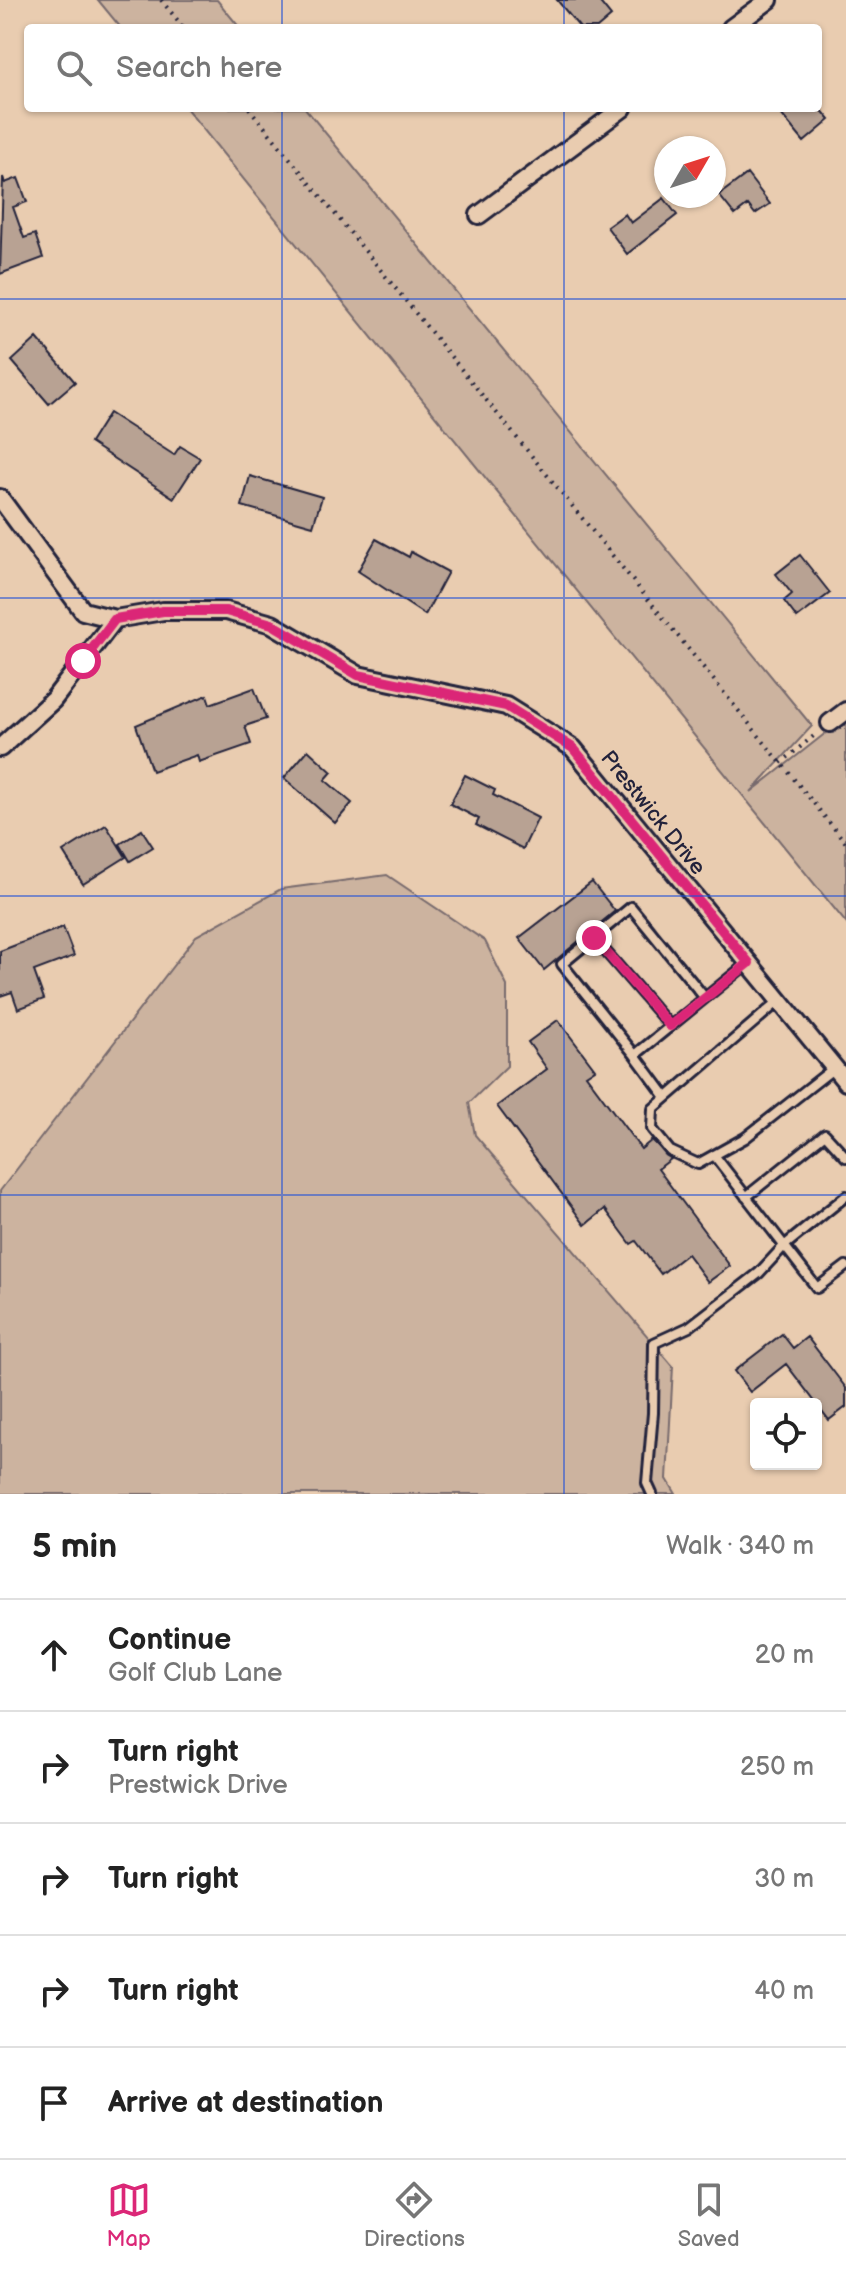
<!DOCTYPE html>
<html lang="en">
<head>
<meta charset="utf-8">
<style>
  body { margin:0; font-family:"Balsamiq Sans",sans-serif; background:#f6f6f6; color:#222 }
  .controls { position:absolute; right:24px; bottom:24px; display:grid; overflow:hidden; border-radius:8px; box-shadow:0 2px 6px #0004 }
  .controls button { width:72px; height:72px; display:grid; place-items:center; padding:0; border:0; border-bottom:2px solid #e0e0e0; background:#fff; color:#222; font:40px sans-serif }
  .compass { position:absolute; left:654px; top:136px; width:72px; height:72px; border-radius:50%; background:#fff; box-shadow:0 2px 6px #0004; rotate:51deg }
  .stop { position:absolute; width:24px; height:24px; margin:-18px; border:6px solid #db2777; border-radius:50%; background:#fff }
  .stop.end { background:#db2777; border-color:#fff; box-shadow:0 2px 8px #0008 }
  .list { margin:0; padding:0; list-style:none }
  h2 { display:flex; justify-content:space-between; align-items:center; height:104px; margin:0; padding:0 32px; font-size:34px }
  h2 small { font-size:26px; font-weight:400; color:#767676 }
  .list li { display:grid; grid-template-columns:52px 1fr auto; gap:24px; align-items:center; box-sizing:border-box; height:112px; padding:0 32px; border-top:2px solid #e0e0e0 }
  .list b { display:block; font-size:30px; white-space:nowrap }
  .list p { margin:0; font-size:26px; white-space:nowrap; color:#767676 }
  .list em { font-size:26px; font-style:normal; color:#767676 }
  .icon { flex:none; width:44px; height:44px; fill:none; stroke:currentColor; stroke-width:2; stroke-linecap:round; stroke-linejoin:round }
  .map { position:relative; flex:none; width:846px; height:1494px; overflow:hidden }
  .search { position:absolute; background:#fff; box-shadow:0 2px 6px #0004; left:24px; right:24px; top:24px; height:88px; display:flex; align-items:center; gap:20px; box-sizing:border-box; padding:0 28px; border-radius:8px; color:#767676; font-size:30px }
  .sheet { height:664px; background:#fff }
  nav { display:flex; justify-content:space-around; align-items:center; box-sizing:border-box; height:112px; border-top:2px solid #e0e0e0; background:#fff; font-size:22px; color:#767676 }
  nav a { display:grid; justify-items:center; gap:4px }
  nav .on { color:#db2777 }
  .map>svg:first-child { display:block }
  .green { fill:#ccb39f; stroke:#776a6d; stroke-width:2 }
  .building { fill:#b8a293; stroke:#22223b; stroke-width:2 }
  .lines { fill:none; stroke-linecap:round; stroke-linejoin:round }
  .lane-casing { stroke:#22223b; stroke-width:14 }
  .street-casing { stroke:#22223b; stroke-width:22 }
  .path { stroke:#22223b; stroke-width:4; stroke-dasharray:2 6; stroke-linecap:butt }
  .lane { stroke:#e9ccb0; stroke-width:8 }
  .street { stroke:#e9ccb0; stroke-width:16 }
  .route { stroke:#db2777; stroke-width:10 }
  .grid { fill:none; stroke:#1d4ed8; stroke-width:2; stroke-opacity:0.55 }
  .labels { text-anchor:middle; stroke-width:6; stroke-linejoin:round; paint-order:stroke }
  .street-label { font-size:22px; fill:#22223b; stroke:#e9ccb0 }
</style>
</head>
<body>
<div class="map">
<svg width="846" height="1494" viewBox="0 0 846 1494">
  <rect width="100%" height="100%" fill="#e9ccb0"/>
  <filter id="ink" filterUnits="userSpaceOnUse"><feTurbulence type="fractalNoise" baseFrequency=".0125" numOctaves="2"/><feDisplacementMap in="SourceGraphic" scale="16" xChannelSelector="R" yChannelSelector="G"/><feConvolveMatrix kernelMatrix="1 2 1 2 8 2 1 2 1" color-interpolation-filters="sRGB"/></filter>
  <g filter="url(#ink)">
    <path class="green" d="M98,0H217L240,28H121Z
      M186,108H305L812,726L751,792L846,717V923Z
      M387,875L485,941L507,986V1066L469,1103L475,1135L673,1366L667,1479L676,1494H0V1191L196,936L281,889Z"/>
    <path class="building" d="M557,0H598L611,16L597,28H580Z
      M776,108H820L830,120L804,142Z
      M747,174L770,204L755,214L748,205L735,215L719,195Z
      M3,177L5,183L18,178L27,202L13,207L24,238L35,234L43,258L0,274Z
      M664,198L677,215L627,254L607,227L625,214L631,223Z
      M37,338L75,382L49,404L12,361Z
      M109,413L174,455L180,446L200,458L174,498L90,443Z
      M250,476L322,497L313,526L242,506Z
      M376,539L409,557L411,552L448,572L425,615L358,571Z
      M800,555L830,593L797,618L784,601L792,594L776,574Z
      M254,688L266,719L245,726L251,744L199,762L197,755L152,771L136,725L207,695L210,704Z
      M308,750L332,772L325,780L352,803L335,823L284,778Z
      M465,775L495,790L493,795L538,818L523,849L476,825L479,819L450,804Z
      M106,825L126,857L83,884L63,852Z
      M142,830L153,847L130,861L120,844Z
      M592,882L615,911L544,970L519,938Z
      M63,927L74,956L34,971L44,999L18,1009L12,992L0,996V951Z
      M558,1020L595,1069L586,1075L641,1149L652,1140L671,1159L658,1169L730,1266L708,1282L687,1254L661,1274L636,1241L631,1244L605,1209L585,1225L497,1106L547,1069L528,1042Z
      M782,1334L793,1348L807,1337L846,1388V1407L829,1420L786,1364L750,1392L734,1371Z"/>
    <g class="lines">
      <g class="lane-casing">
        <path id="lane" d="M594,938L670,1026
          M779,1001L653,1109L652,1129L670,1151L698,1164L745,1138L834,1068
          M635,1055L562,964L631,907L705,998
          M666,1097L635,1055L748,963
          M714,1155L817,1288L846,1266
          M746,1197L825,1134L846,1157
          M652,1494L647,1483L653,1413L654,1343L689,1327L759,1273L784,1246L846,1196"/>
      </g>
      <g class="street-casing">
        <path id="street" d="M731,28L769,0
          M479,215L623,108
          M0,498L83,611L115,619L163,611H226L272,624L358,675L506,706L573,748L846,1082
          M830,723L846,711
          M0,748L53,700L115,619"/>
      </g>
      <path class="path" d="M161,0L184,28
        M249,108L846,843
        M781,763L816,734"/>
      <use href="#lane" class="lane"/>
      <use href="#street" class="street"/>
    </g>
  </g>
  <g class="lines" filter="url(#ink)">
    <path class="route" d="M83,661L115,619L163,611H226L272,624L358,675L506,706L573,748L749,963L670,1026L594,938"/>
  </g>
  <path class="grid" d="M282,0V28M564,0V28M282,108V1494M564,108V1494M0,299H846M0,598H846M0,896H846M0,1195H846"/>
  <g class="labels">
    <g class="street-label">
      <text transform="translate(654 812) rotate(51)" y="8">Prestwick Drive</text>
    </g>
  </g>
</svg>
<div class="controls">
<button><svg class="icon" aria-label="locate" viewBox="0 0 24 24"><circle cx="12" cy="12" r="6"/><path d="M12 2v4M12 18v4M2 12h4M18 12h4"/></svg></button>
</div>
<svg class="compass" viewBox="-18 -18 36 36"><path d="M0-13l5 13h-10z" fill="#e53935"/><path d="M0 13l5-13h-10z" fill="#767676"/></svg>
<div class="stop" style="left:83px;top:661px"></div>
<div class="stop end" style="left:594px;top:938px"></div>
<div class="search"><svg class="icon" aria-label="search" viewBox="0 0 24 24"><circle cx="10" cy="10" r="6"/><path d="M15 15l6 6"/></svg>Search here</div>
</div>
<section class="sheet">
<h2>5 min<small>Walk · 340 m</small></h2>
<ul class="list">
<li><svg class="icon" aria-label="ahead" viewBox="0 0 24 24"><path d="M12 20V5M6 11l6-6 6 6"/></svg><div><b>Continue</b><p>Golf Club Lane</p></div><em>20 m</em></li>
<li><svg class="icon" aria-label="right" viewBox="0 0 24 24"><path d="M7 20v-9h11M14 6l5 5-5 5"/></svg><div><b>Turn right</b><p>Prestwick Drive</p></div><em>250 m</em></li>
<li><svg class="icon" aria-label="right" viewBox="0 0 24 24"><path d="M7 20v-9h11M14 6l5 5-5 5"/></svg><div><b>Turn right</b></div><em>30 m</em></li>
<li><svg class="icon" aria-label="right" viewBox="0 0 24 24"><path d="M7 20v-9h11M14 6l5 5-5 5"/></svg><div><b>Turn right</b></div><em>40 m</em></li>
<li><svg class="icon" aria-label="arrive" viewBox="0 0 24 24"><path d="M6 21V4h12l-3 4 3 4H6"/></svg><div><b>Arrive at destination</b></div></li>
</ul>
</section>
<nav>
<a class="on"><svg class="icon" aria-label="map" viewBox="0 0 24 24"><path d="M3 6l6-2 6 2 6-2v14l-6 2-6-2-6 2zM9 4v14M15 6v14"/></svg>Map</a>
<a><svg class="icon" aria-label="directions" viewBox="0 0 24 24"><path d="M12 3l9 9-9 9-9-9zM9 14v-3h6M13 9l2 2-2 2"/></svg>Directions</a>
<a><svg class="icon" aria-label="saved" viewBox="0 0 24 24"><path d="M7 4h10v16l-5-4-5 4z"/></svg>Saved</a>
</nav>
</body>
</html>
